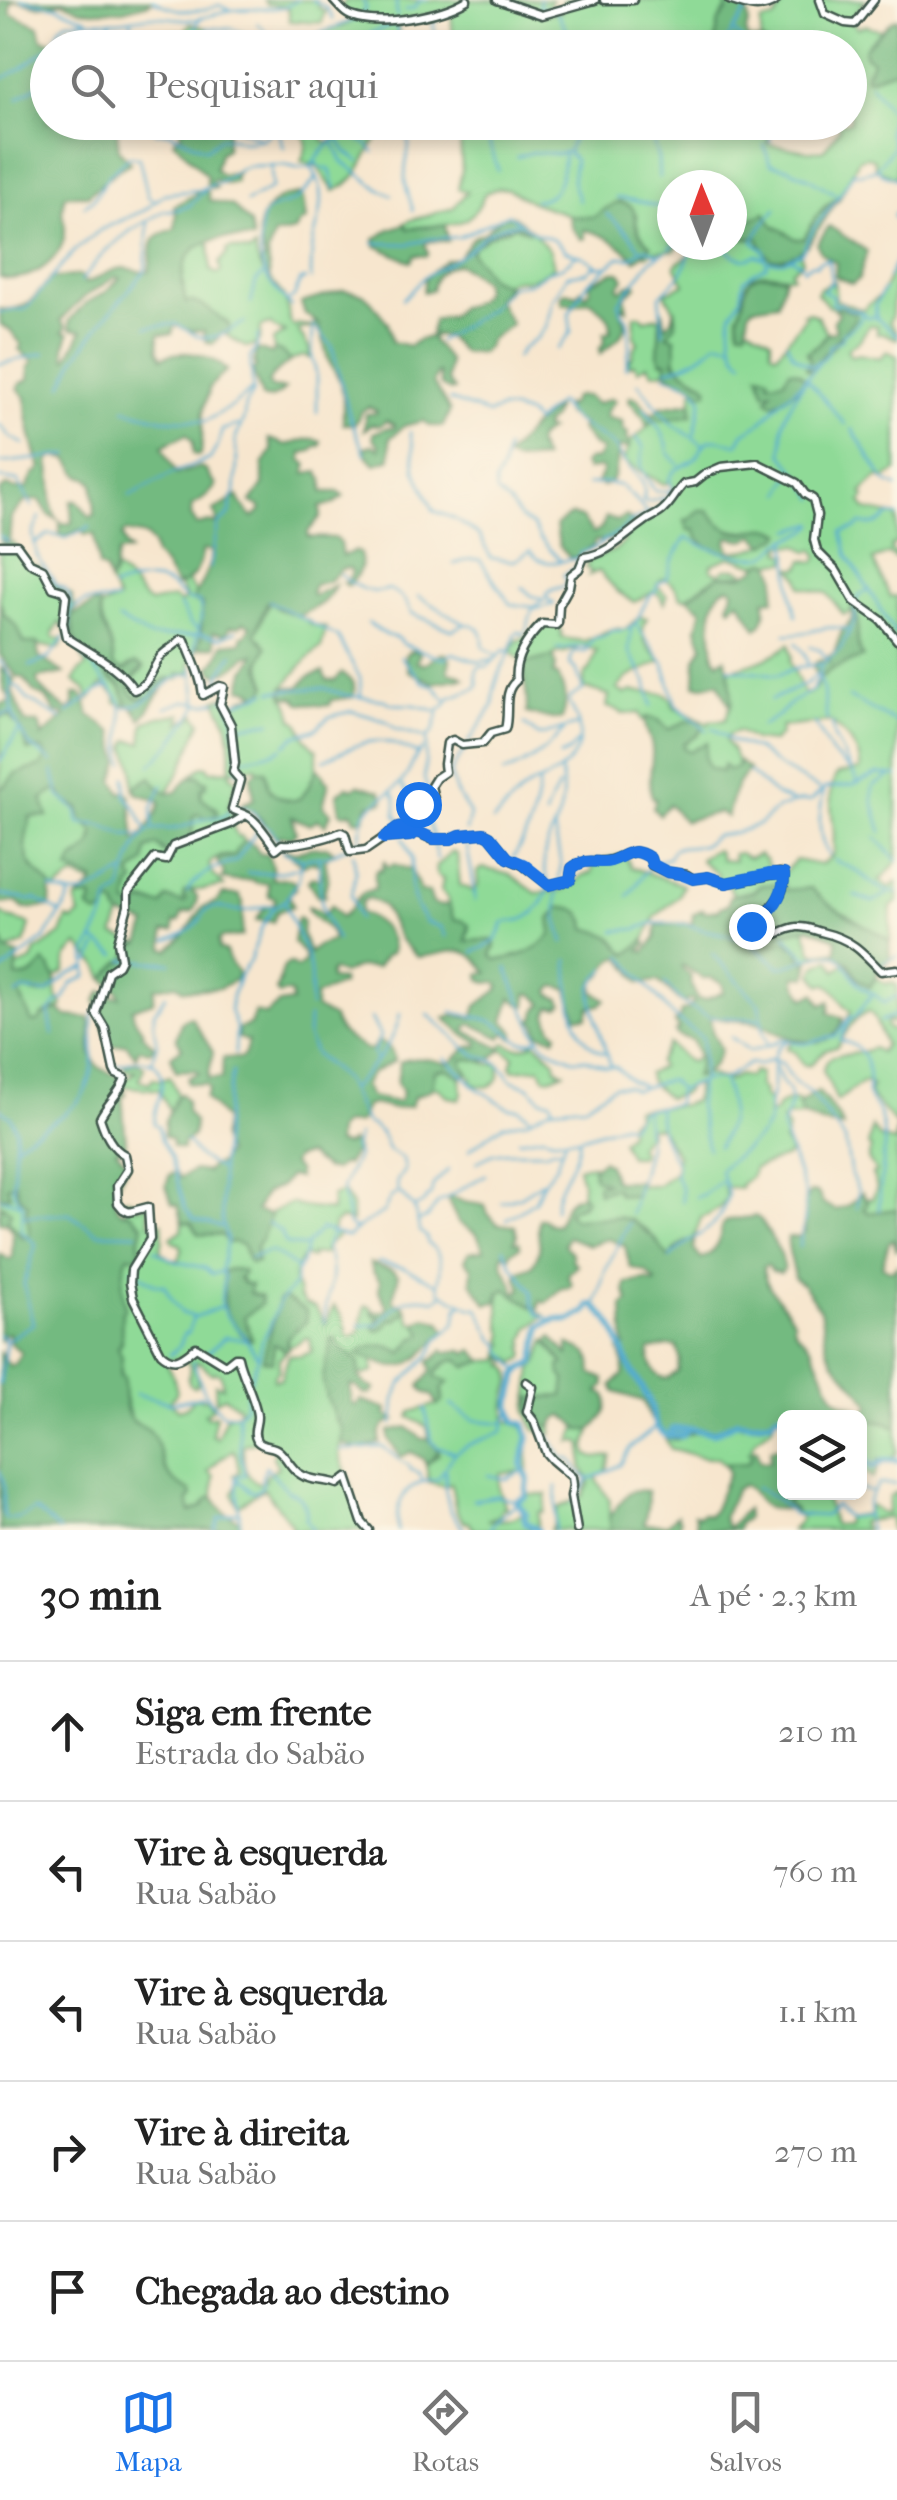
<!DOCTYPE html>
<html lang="pt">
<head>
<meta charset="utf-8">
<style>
  body { margin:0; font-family:"IM FELL French Canon",serif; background:#f6f6f6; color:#222 }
  .controls { position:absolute; right:30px; bottom:30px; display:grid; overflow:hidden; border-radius:15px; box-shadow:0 5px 15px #0003 }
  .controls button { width:90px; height:90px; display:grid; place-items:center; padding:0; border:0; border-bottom:2px solid #e0e0e0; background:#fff; color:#222; font:50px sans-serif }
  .compass { position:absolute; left:657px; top:170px; width:90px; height:90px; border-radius:50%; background:#fff; box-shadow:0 5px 15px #0003; rotate:359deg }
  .stop { position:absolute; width:30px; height:30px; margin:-22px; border:8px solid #1a73e8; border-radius:50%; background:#fff }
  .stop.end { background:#1a73e8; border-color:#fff; box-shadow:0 2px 10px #0008 }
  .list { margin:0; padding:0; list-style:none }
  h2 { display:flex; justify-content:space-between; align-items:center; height:130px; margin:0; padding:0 40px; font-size:42px }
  h2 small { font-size:32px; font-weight:400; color:#767676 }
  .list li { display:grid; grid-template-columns:65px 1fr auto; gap:30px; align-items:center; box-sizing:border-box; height:140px; padding:0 40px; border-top:2px solid #e0e0e0 }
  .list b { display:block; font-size:38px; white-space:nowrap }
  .list p { margin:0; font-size:32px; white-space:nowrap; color:#767676 }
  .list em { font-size:32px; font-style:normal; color:#767676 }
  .icon { flex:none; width:55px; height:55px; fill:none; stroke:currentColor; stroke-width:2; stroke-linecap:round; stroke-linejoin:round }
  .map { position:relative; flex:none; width:897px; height:1530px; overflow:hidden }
  .search { position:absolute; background:#fff; box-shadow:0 5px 15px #0003; left:30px; right:30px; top:30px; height:110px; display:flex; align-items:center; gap:25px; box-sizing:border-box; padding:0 35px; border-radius:55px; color:#767676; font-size:38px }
  .sheet { height:830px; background:#fff }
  nav { display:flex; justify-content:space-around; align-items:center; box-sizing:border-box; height:140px; border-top:2px solid #e0e0e0; background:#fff; font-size:28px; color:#767676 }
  nav a { display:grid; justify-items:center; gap:5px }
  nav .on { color:#1a73e8 }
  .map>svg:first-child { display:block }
  .green { fill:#8fda97; stroke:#578c66; stroke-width:2.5; fill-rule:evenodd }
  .forest { fill:#73ba80; stroke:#497c5a; stroke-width:2.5; fill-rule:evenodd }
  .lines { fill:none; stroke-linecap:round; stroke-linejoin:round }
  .stream { stroke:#52acd0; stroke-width:2.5 }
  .river { stroke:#52acd0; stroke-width:6 }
  .tertiary-casing { stroke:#3f564b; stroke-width:11 }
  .tertiary { stroke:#fff; stroke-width:6 }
  .route { stroke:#1a73e8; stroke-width:12 }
</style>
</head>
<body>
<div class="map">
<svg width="897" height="1530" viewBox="0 0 897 1530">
  <rect width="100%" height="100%" fill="#fcf5e5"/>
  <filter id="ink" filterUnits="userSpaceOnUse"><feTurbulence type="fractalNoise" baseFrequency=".01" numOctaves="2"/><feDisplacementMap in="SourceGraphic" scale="20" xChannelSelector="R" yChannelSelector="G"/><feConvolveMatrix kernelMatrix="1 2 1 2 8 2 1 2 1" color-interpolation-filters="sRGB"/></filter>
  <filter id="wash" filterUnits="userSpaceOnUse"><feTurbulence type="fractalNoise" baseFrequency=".0048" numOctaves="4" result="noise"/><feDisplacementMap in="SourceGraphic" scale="40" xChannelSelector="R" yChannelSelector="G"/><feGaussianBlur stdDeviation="2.25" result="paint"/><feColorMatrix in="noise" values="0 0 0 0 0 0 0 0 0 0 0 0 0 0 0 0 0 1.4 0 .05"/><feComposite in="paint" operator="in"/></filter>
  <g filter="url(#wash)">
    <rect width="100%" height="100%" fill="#f7e6ce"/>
    <path class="green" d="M264,0H316L319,8L325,11L322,23L289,21V11L286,7L267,4Z
      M346,0H552L544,14L562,11L563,0H725L727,8L719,21L714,47H465L453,40L451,10L400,21L398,28L402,47L284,48L350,23L352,21L339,10Z
      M785,0H866L857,11L853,22L857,28L865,25L881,30L868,44L872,61L866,75L869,79L897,69V178L876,169L874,159L866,157L859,159L839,199C821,202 813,223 804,239H795C785,230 769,230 767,215L732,224V185H672V245H678L675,250L654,251L647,255L644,253L651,246C640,236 636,228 636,214L613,206L603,210L594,217L579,218L533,203L508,189L498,188L485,193C469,235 443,221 407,229L405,223L411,220L453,208L467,192L458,189L462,170L459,123L646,122V127L651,128L653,125L665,123H768L771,128L767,142L769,144L808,151L824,150L839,129V125L836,123L850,122V48L803,47L800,42H790L789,47H772L761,40V22L775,19Z
      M190,24L206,28L211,35L210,46L162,47L161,41L152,37L154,32L185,31Z
      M289,123H320L323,141L328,143L340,135L347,133L348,123H405L398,130L393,128C367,138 368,167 348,183C344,187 339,189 334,191L317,166L301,162C311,140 308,137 289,123Z
      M514,226L528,232L533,231L550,251L554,266C546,272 536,279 526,280C516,280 514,278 505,284C490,281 473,264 471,249L487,237Z
      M759,238L761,245L787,257L800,253L803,261L791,271L793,276C782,277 770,272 759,274C739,278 747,303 738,315L739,329H746L747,325L771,339V351L777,354L806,316L803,314L808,312L817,316L827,333L819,344L807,352L815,363C832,351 850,330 853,310L837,307L836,310L832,306H828L817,293L820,288L834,281L836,300L856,308L865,309L867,305L880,296L897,263V291L894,288L892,315L889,322L897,333V339L883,333L877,334V326L869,325L860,340L847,349L851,356L858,354L880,358L887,351L897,356V471L884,479L878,477L862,492L865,497L861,502L866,510L897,516V543L892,545L891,550L897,555V560L889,554L873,560L890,597L897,596V861L884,877L879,880L889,888L897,882V902L891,907L890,941L846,914L826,905L811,888L785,891L784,884L733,895C730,885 726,882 716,880L718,874L700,860L702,857L715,850L718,851L721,860L734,861L733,854L740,853L748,858L759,854L766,860L769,868L784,872L796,860L821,865C825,861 830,859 833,854C835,849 833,843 834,837C834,815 825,794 837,774L860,770C862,750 845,734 831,722C813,723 798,726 781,727L780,735L773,742L754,740L738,731C732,733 726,734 726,741L733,751L738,765C731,775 720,770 709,768L705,758C697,755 685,753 683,744L697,736L677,727L668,730L664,725L642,720L640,713L622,714L620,711L607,707L609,695L584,688V676L586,671L589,672L597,650L589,649L586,646C574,647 568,654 556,653C549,661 536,661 526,663L511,653L516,641L530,636L540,625L557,627L561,630L562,638L584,641L616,628L624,630L640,617L647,618C637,638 647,647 661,661L627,678L617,689L625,694L632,691L665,694L671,699L674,707L708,724L710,721L725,720L732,703L728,678L729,670C749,664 774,658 789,644L792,657L790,661L804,693L808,694L815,689L824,673L862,657C851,637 865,624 852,605V611L844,615L827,593L801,587L799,577L791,568H800L804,560L815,562L818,556L814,549L809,552L798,545L781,546L782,553L789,555L786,562C776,563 767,562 757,565C729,558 740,552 711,565V570L720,574L725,569H738L747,574C741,575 735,574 729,575C714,575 699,588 688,597L689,599L680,597C677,588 671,580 662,579L657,585L667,596L664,604L659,595L654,592L634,602L618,592L599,571L589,575L591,571L585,567L591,559L615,550L624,542V537L659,512L676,491L669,482L665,484L661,483L623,461L629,447L628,442C638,439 647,425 657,418L663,420L692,415V392L697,388L698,392L704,382L683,370L675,362V339L667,335C684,319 674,310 665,293L685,284L675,266C679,259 687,260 692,251L690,245H732V239ZM697,512C715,520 732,537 751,530L775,538C747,556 723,556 697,538L694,529L689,530L685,520H690Z
      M209,241L211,271L218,274L221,271L219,263L227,254V250L231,248L250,252L255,248C258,278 282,284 287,305C290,315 286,318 294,327L297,324L315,327L314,321L319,324L321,329L306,328L298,330L309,348L310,358L302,356L290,361L282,352L274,350L273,340L285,332L274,328L271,324L261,327L260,340L253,346L245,347L226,335L229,332L186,304C183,291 178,266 188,255C192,249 202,245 209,241Z
      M635,315H640L645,320L657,317L660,319L658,354L661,361L668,364L666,371L653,373L648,365L638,370L634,364L630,366L628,361L632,357L634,348L638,343L634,336Z
      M13,543L32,565L39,567L45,578L64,594L65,607L68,606L70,594L72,596V602L76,609C69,619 72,630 76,641H71L60,622L53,633L54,638L63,640L60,648C48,649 36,643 24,643L13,622L4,614L0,601V545Z
      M114,569C134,580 134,592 149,603L174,598L180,603L187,598L179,586L187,581L196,593L194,596L202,603C202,624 202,647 190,664L192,672L178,674L179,679H164L160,685L154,683L152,696C139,700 131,698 129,684L143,669L130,665L124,671L114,666C113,661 114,655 112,649C108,635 100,622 100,607L118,600L109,582L114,575Z
      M270,601L290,613L309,621V624L326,628L321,648C311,653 288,681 282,691L290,707L293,719L299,723L306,739L317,750V768L307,789L300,798L293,801L276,796L269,789L265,771L260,772L256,767L231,771L230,775L237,780L228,809L233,814L245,817L232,825L238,837L241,836L244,840L235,857C226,854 214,856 209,865L213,874L224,886C211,887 205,891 191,890L183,897L186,900L184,903L166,899L162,905L144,901L139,906L133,907L127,903L131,875L144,858L146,849L157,844L163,852L192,822V816L198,814L207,819L217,814L216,807L201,798L202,787L207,782L202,780L199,776L192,775L203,766L208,767L209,771L230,770C231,759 230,733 227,723C224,713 218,710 217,699L225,697L230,710C242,701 241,696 258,695L267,686C258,667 263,660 263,641L255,635Z
      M79,649L102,668L110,680L121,687L127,704L123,705L116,702V696L103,684L89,700L86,690L74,681L79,672L86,666Z
      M182,714L180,723L185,719L189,720L195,714L201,722L181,770L167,793L155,784L151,777L134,788L133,766L126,747L129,740L142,743L144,723L159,717Z
      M10,715L14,722L19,725L28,751L36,748L43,750L47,756L41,766C25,771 14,773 4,787L0,788V717Z
      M54,791H59L71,806L76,805L82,819L94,832L91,846L85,854L77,857L70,870L95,879L94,884L74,876L55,891C48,882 40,876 33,867C14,844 32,804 54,791Z
      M452,852L457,854L460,885L474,891L478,885L477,872L483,868L511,875L536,893L565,890L566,885C573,885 578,882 581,876L592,873L593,861L625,855L631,867L683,885L679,896L655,917L645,940L628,955C620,950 620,945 613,939C606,932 595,931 586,928C586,911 573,911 559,908L551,919L552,934L536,951L496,961L491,958V955L495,947L492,940L466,941L470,928L454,920L447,898L441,891L443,879L437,876L436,867Z
      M87,896L93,899L89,906L104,913L109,904H114L121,916L114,935L138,943L132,947L123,963L104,979L99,967L78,945C67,958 65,952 65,972L54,978L50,967L38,970L26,978L16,977V967L32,961L36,951L61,934L67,918L73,921L80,915L76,902L79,898Z
      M2,913L9,918L30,924L25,943L6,951L0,934V914Z
      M805,927L812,951L815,954L831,951L836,953H824L809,959V965L799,955L798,948L788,944V939L773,944L764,938Z
      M830,959L836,971L847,962L857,978L870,987L876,978L887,984L891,982L897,985V1021L892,1023L888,1020L886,1025L888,1029L897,1031V1209L869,1213L863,1209L868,1203L867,1198L872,1199C879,1186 877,1187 872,1174L876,1172L868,1159L871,1148L868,1146L872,1127L880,1138L894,1142L897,1126L869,1094L872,1084L864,1081L837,1101L823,1070C831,1048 839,1058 857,1053C862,1052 868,1050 873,1048L880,1052L885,1044L874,1017L869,1011C849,1021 849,1030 837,1047L826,1050L810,1065H804L795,1052L787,1048L794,1039C821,1047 842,1035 851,1011C839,1003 842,993 827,984L821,985L813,974L816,966Z
      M56,985L57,997L63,1005L62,1008C51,1010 44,1012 39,1022L32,1023L19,993L27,990L35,993L50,992Z
      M535,1042L555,1061L556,1068L564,1072L550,1078L545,1077L540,1068L514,1070L511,1066L514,1057L501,1048L505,1043C517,1050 524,1049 535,1042Z
      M669,1044L688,1061L692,1062L698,1057L700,1059L699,1077L705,1073L720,1078H727V1081L739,1075L749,1077L754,1071L760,1073L759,1087L763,1089L764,1096L769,1102L768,1115L776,1111L777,1106C783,1102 792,1099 799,1101V1108L804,1116L787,1117L782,1120L788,1129L784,1141L790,1151L787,1157L754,1168L750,1177L740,1185L741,1188L724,1187C725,1189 727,1197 726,1199C723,1208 709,1215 701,1218L694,1238L680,1245L669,1258C663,1253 660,1246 655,1239C629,1209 607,1221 574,1219L568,1213L571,1208L583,1204V1195H581L582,1183L578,1167L593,1165L597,1178L607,1184L598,1193L615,1188L618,1194L636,1196L639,1185H658L675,1172L677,1155L659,1127H648L649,1134L644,1137L638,1146L642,1153L640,1156H629L621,1141L629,1133V1121L636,1116L635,1109L682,1105L694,1101L697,1084L688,1087L682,1094L667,1098L649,1081L648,1074L661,1067L658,1063Z
      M471,1058L488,1064H499C503,1085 487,1092 471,1082L472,1079L462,1065V1060Z
      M133,1063L140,1064L144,1067L139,1080L149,1083L153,1078L160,1080L170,1076L178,1095L170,1111L159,1090L121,1086L122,1078L131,1076L137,1070L125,1071L124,1066Z
      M446,1069L461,1077L462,1093L460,1099L449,1097L438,1088H432L435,1071Z
      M15,1183L19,1196L28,1204C26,1216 31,1224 29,1235L23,1238L8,1219L5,1206H0V1197L9,1196L7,1186Z
      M343,1192L352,1206V1222L340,1219L334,1224L332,1232L338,1235L325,1248V1254L311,1255V1258L303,1256C300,1263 293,1272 294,1280C296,1287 300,1289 299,1297L305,1304L316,1308L325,1325L334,1306L344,1319L347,1334L351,1337L359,1333L365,1306H369L374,1310V1315L380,1319L374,1326H386L391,1319L396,1320L407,1311L412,1323L418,1322L422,1331V1335L413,1339L402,1353C386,1341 374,1345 357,1354L373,1359V1372L359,1376V1362L331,1339L334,1414L335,1420C351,1435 336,1441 340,1456C342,1464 346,1471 349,1479C355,1497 356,1517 370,1530H291L292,1525L264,1489C254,1493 244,1504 238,1506L233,1494L238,1480L234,1475L239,1472L236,1454L233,1450L220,1459L208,1471L214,1476L213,1497L209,1498L202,1507L191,1512L188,1508L189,1498C181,1488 167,1478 162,1466C153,1444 159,1431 132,1421C122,1396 122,1372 118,1346L120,1344L122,1311L125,1303C120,1289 121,1266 129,1254C137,1242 141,1239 143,1225L127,1212L122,1203L125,1198L136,1202V1208L148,1204L150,1224L162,1222L163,1240L160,1251L171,1260H179L182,1250L181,1245L173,1242L171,1238L182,1230L183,1222L192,1223C201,1242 206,1231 220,1235C227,1237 236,1242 243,1245L248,1261L257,1262L256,1247L262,1238L271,1213L291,1203C304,1210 317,1207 331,1211L332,1196ZM234,1269L242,1271L243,1273L239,1277L248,1289V1293L261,1304L244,1317V1320L249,1327L244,1338L225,1311L226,1296L223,1286L224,1271ZM279,1300L306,1311V1322L288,1337L287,1347L301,1342L304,1338H310L312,1352L300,1356L289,1355L281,1379L274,1380V1375L279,1371V1358L283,1355L284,1351L282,1347L274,1344L272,1361L263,1360ZM186,1358L187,1363L191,1366C189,1375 185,1381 193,1387L198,1384L195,1363L200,1362L212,1374L216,1372L221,1375L223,1387L215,1384L216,1401L224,1397L239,1407V1412L226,1416L217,1438L212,1435L216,1415L208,1417L205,1414L213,1408L208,1399L193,1398L187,1407L179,1410L170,1402L177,1392L173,1375L166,1362ZM256,1441L275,1450L273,1457L278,1467L266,1475L264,1482L258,1483C243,1476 243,1460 243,1445Z
      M502,1290H508L545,1316L529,1328L524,1341L526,1345L523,1347L525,1351L524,1358L515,1363L511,1358L508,1362L505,1357H502L505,1366L507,1365C517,1378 507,1387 506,1403C505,1409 506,1414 506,1420L528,1429V1477L522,1471L500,1474L499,1488L506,1508H502L499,1516L487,1520C501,1521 511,1520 524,1513L517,1500L530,1495L547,1494L544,1512H539L538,1526L532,1527L531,1530H474L469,1522H464L456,1511L451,1483L444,1486L429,1482L426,1465L439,1454L429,1439L427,1427L409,1417L411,1412L441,1403L443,1398L442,1388L449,1382L437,1379L434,1375L450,1360L458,1359L467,1367L483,1361L500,1360L502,1349L505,1344L502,1341L504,1334C499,1325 497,1299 502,1290Z
      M545,1341L564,1364L561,1367L562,1375L565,1379L564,1396L531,1412L543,1420L547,1427H553L552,1434L536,1430L527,1412L532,1369L538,1363Z
      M860,1420L886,1422L897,1428V1452L892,1459L878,1460L879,1465L873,1478L860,1468Z
      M736,1421L753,1425L774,1421L771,1428C762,1435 753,1437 752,1451L749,1452L752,1456C748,1466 734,1465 724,1464L717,1457C700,1461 687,1451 671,1449L665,1438L676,1440L693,1432H719Z
      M577,1428L591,1430L586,1447L588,1455L595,1458L611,1456L606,1471L598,1476L597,1480L610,1501L609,1510L611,1530H550L554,1525L558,1508L583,1496L590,1482L582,1467L583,1445L578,1441L571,1442Z
      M897,1492V1530H891L890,1518H888L864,1521L861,1524L865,1530H791L800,1521V1517L787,1504L791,1493H822C825,1499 828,1505 830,1511C832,1515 831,1521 834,1525L845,1524L846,1517L865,1514L871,1506L881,1513L887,1514L890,1496Z"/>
    <path class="forest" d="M0,0H151L150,3L123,10L93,11L81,10L64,2L40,6L18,0L10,4L11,14L39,26L42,39L58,43L73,37L80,44L86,43L90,47L48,48L47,80L40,82V84L47,86L48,122L116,123L119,150L130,163L118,170L88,195H65C64,197 62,210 62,211C62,217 65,222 65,228C66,259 29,285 0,277Z
      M725,0L747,7L749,22L746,31L747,39L762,41L772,47H742V42L734,41L730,47H714L719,21L727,11Z
      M897,18V69L867,79L865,76L872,61L865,55L864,48L892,20Z
      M179,123H228L226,149L220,153L215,169L221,175L237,172L234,177L236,182L226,184L214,179L212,183L216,188L211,189L207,184V176L174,141L176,137L181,135Z
      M197,191H207L209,195V200L233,206L250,224L253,239C241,240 226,236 214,240C181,248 179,275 186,303L191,301L204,306L229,324V332L222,333L213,344L208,343L204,338V331H191L177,326L174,328L172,334H159L158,350L162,358C183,348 210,354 227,370L209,387C210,398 204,401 203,411C202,426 203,439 201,454L197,456L193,454V442L187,434L162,446L177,474L200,467L205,469L212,481L216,485C213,491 199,504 192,505L191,516L197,525L210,522L216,524L217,518L214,511L238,496L242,505L253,518L261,511L259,506L251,502L263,485V465L272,450L269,439C274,440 279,443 284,444C299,446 303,434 321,441L320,446H315L312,451L302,453V460L307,464L305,474L318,472L323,480V492H338L344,496L333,504L320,507L321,516L308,532V537L335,538L340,543L342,556L355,551L360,553C364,567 358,577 348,586L343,583L348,581L352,571L348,568L341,569L329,581L314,585L311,593L313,596L335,585C326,605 316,606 299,616L278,609L270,601L267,602L255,634L267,647L259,664L267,686L264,693L257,695L250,690L241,688L245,671L255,655L246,656C235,669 233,670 215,674L210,668L217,659L223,644L242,642V636L246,635L251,626L243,622L240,626L229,627V630L225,634L213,632L216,646L200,648L198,646L201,636L202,604L197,603L193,600C201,583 210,570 212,551L203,550C199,569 196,580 176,586L164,565L155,556L153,545L146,536L125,532L122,535L125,545L130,551L119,552C114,562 116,574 109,582L105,570L99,567L94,534L85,535L80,530L63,537L60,535V522L64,524L72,523L71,501L77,500L90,517L95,515L93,483L90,479L80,476L68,459L54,457L49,461C50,469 52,478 52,486C52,499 50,507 57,519L49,515L40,500L26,501L11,517L9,543L0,541V491L6,486L15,489L27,488L34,474L37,473L41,467C34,454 25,414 26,398L18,388L20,384L29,379V367L33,362L19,349L22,345L10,330L1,325L0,309C28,311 33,299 50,279L80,275L85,283C96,280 114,267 124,268C133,268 138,273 148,272C153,261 147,242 159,235C164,232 170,231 175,229L176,214L174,206L194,195ZM115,277L120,278L106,292L86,303L69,321L70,329L82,331L67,359L65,356V346L69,334L63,332L66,328L61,320L83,298Z
      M299,194L303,198L306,220L300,223L295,231L274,235L268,253L270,282L259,265L265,259C263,252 260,243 259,236C256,221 270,202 283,197C288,195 294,196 299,194Z
      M836,198L839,199C815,227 813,260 771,259L764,251L758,238L732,239V224L760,216L765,212C774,233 780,225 795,239H804L816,216Z
      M619,202C638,206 633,211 636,225C638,234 645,241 651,246L636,260C622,246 604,233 584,230L585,238L581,239L572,228L569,216L594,217L608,207Z
      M504,216H513L533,231C527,230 522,227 516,226C501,225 486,239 474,245L471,252L490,278L508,286L496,298L511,324L488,341V345L481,353L462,352L446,336L434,335L432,340L449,361L447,381L454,390L450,391L441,386L439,373H437L433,383L450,411L443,426H430L423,421L404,426L390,438V459L375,464L366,454L364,448L372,445L379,449V445L373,438V433L386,428H394L395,425L386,421L379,426L372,424L364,430L366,414L376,413L377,411L369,407L362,411L355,424H343V396L340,381L328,360L319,324L305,314L301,303L344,290L363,294L371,301L388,323L392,342L410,346L418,340L430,337L433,320L450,316L459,307C472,306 487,295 483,281L458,264C443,266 433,276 432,290L423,292L425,278L446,260L458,258C468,247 468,236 485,233L490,227Z
      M405,224L408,229L445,225L448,241H431L425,244L428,254L426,256L415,255L411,262L376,246L375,239L390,229Z
      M829,226L867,251L859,279L852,284L835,276L836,263L821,253L817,244Z
      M613,272H620L624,279L618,287L621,290L634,282L637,286L625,296L627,309L623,307L621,309L626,326L619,338L600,354V348L605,342L604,333L610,332C614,317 601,310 590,301L574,305L569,303L564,304L562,301V294L566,292L578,295L581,290L586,296L590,290V283Z
      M760,274L785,277L778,303L753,307L749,312L746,330H740L738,315C747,302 740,280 760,274Z
      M837,307L856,313L855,319L809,371L806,368L810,360L807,352L819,344L828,332L833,333L836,330L833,321L839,313L836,310Z
      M675,308L676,324L667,335L675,338L676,353L674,361L683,370L708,386V392L701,394C693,380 676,383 666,371L667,362L661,361L658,354L661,313L663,312L666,326L672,320Z
      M257,349L272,354L274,350L282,352L290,361L272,376L268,383L272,388L285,389C280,395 269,401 262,397C259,387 255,380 253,370L256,368L254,360Z
      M790,370C796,370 802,373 805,379L797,390L774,404L767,399L772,391L765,393L759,374L769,376V382L784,380Z
      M577,396H587L596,404L612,398L615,401L607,410L606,417L622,421L623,430L628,433L627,439L630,445L627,448L620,447C615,463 620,482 602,486L597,483L603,470L599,467L587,470L584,464L588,460L597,459L602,450L594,446L580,429L583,425L566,414L565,405H570L573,398Z
      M630,396C643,397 643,411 654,414L660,407L691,402L692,415L663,420L657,419L646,425L644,418L629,401Z
      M557,407L552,418L544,426V429L549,430L538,438L537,445L543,459L514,461L506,457L532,427Z
      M699,510H708C716,521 728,534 743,533C752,532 758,526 768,528C772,528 780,532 783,533L778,539H775L765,545L755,535L745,540L728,537L727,542L731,552C716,553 698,545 695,530H688L685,520L690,519Z
      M571,515L582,518L593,534L601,529L606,517L616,521L627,516L636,525L616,540L595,541L593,546L575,558L569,557L559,546L556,525Z
      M767,561L772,563L776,577L774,599L765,600C766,612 766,621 757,629L739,600L731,608L728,604L733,593L732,588L728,587C705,596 712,635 714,656L718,662L725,658C729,668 732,691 732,703L729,704L718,682L703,686L695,685L696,659L703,646L697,628L702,610L688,598L718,576H742L757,568V565Z
      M0,601L4,615L17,626L24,643H37L39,657L64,673L38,678L37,682C46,695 56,703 69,711L74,705V694H81L85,699L89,715L113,732L120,762L114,780L121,793L126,791L130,795L135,840H138C147,827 158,818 160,801L136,793L134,788L151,777C157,787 166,795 177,792C184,783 186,775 200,776L202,780L207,782L206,787L202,788L201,798L218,811L216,816L207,819L198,814L193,816L192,835L167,854L157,845L147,849L145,862L131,874L135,882L130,888L127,904L134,907L139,906L140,902L162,905L167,898L184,903L186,900L183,897L184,892L191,890L197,896V903L193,911L182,914L179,922H174V931L164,932V948L169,950L184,935L203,907L216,902L223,894L239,895L243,902L242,936L221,938L218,941L219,949L226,952L229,961L238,972L236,979L220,988L184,990L176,984L155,988L153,1002L132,1009L134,1018L143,1031L141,1033L155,1047L150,1051L139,1049L136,1057L126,1044L110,1046L96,1001L102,991L111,996L120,997L118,991L104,979L121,961L124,962L132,947L140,943L147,924L119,915L116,906L111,903L104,913L97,915L89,909L93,901L92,897L79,898L94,884V880L69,870L73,860C85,851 93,850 94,832L82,819L79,808L66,802L59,791H54L42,799L48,816L30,817L25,845L28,859L32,867L51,886L50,907L24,909L16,902L0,904V788L4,787L15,774L41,766L47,756L43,750L35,749L28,751L19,725L14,722L10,715L0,717V704L10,701L3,688L1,668L15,680L12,691L25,722L34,724L37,722L40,725L42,737L65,716L63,714L56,713L46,698L34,692L24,678L17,677L0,655Z
      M94,604L100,605C99,620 107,634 112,648C113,654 113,660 114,666L124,671L135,663L143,667L129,684C130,698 140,700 152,696L154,684L160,685L164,679L173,678C160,687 154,706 141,719L134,709L127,704L121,686C113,681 110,677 104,669C82,645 73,656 72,616Z
      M853,604C864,623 851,639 863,657L832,669L822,677L816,673L813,665L820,660L830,662L826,658L834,653L842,631L851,621Z
      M410,651H418L420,654L416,662L424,664L440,654H446L450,659L448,672L460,675L464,678L433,683L408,671L405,655Z
      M554,656L556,667L553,674L558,675C564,690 569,703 562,719H552L527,713C527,706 527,698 526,691C525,680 521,675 526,663Z
      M323,672L327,680L335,681L342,673C351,680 357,683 353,697L331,700L330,705C320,707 310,703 300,703L295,698L284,697L283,687H299L308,677Z
      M646,717L659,720L668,730L686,721L700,722L703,728L697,736L684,743V748L690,752L707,742L705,758L709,768L722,772L723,765L729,770L738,767V761L749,769L739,782L733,794L727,817L720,812L684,821L669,804L659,815L653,809L656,798H653C645,783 654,766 652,748C651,736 643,729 646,717Z
      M317,768L323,774L325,780L329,782L323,806L331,813L326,825L317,819L310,825L292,817L296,833L291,837L280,836L277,838C263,826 260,810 241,807L242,804L254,799L251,776L258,770L266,771C266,772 268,787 269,788C273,796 292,804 300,798C308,792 312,777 317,768Z
      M358,785L380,791L384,798L383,802L368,805L364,819L355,820L352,812L344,814L340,812L337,794L347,787L353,789Z
      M244,840L255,846L260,854H267L272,865V879H289L295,883L296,888L289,895L293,906L277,912L273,922L256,920L265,907L275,904V898L269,896L268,883H257L252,880L235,881L222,879L224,873L216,859L235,856L237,849Z
      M328,847L334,852L325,859L328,877L324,893L326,896L318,897L308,881L312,877L319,879L322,877L319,865L313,862L303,865L283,850L297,852L308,848Z
      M384,861L388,867L394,864L411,870L421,892H429L433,904L441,906L448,904L454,920H461L469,925L466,941L492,940L495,943L491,955L496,960C520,958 536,951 552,934L550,919L559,908C574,905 585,913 586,928C595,931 606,932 613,939C620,945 620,950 628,954L644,940L647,944L640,950L645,952L656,938L657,925L692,923L693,914L703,909L704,912L719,910L720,907L728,905L730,896L753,892L760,885L784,884L785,890L811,888C831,911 863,922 889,940L890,959L879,970L870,987L857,978L849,962L836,955L837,939L809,927L764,938L773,944L789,939V944L800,950L799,955L809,965L807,977L796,976V983L805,998L815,993L822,1005L830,1001L829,1013L843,1018C837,1047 808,1045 785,1036C775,1033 766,1025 757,1023C741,1019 726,1022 710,1016L712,1031L721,1049C717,1063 709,1074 695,1077L700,1059L692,1040L678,1036L675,1032L679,1029L674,1022L679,1019L681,1011L687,1010L694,1002L691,999L686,1002H681L658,981L640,983L621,957L612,960L601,976L593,982L594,992L606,999L600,1005L590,1007L587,1017H576C575,1007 569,999 568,989L555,986L550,990L551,995L560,999L563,1004L560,1007H550L547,1014L552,1029L558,1033L555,1038L539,1034L536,1024L531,1020L535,1017L536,1011L543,1004L533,994H527V1005L524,1007L511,998L504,1021L515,1033L514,1038L505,1033L501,1038L472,1024L466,1027L468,1032L501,1047V1051L494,1056L491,1060C481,1063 473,1057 463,1060V1065L468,1073L461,1077L446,1069L435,1071L432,1089L414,1097L411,1106L394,1109L373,1104L366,1106L359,1123L343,1124L337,1130L336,1144L346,1145L351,1141L356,1150L346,1165L343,1163L335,1170L326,1169L307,1155L295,1158L292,1164L297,1171L298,1178L289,1176L281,1186L265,1193L256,1211L271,1215L262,1238L256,1247L257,1262L250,1264L243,1245L233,1242L228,1243L222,1235L198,1234L192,1223L183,1222L178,1205L172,1203L166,1185L170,1174L176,1173L180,1178L194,1170L206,1172L211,1166L220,1163L226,1153L221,1139L225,1120L205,1098L209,1089L207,1085L188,1083V1078L199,1073L195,1070L176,1071L171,1056L182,1048L176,1038C180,1028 179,1018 191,1017L213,1052L208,1079L222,1078L223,1058H241L245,1054L248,1041L238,1038V1029L250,1025L255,1012L265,1015L279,1004L292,1002L291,993L285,992L279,995L276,991L284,966L290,963L297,968L304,962V954L293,942L297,918L299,917L303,922L302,933L309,953L317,946L333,940C331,925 314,921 307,908L308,906L318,910L323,916L331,905L341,917C360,905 351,894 375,889V872L379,869L382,871ZM369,898L383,906L400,940L417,957C452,954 464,939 488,973L480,974L481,979L487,983L495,982L499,984V989L477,1006L473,1018L452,1016L445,1018L465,1036L478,1042V1046L468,1047L449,1064C435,1060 416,1055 400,1062L397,1083L402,1092L400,1100L397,1102L371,1097L364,1086L371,1074L394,1061C394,1051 386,1042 377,1042L372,1049L367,1050C352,1040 339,1037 333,1018L315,1008V996L342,984V980L330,979V973L333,971L343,974C359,965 357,967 376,968L385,956L392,952C393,931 378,921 360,912L362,901ZM682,965L703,978H711L722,983L724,992L705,1000L697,999L691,984L690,975L682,969Z
      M0,934L6,951L18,955L16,977C30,979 35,973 44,962L50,967L54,977H56V985L48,993L38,994L27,990L19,993L32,1022H38L42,1016L58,1009L66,1016L89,1018C94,1032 85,1055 99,1067C104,1071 115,1074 122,1078V1090L125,1091L126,1094L122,1096L126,1143L123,1148L116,1150L128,1163C121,1178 107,1196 120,1211L130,1213L143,1225L139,1243L141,1252L135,1257L128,1256C121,1274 122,1289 125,1308L122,1311L121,1344L118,1347L122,1357L120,1376L124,1377C125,1388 122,1413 134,1422C141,1428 147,1425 153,1435C169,1464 154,1471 190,1491L192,1496L188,1500L191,1512L202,1507L209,1498L213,1497C217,1502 221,1509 226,1513C235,1520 241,1516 241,1530H0V1353L10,1366L16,1363L21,1352L10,1343L9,1333L3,1335L0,1340V1254L10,1260L12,1258L13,1233L7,1223L0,1222V1206L10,1210L11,1213L8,1219L22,1238L29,1235C31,1224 23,1215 28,1204L19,1196L15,1183L7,1187L10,1196L0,1197Z
      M818,1091C825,1099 841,1117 843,1127L821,1123L802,1115L799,1103Z
      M181,1094L186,1100V1111L194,1122L193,1135L183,1143L182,1149L172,1146V1140L164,1136L165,1120L178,1095Z
      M602,1160L608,1164L614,1181H640L636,1197L618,1194L615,1188L598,1193L597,1185L606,1183L594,1178L593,1168Z
      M810,1192L818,1193L823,1203L836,1210L848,1206L862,1193L868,1203L864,1209L869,1213L897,1209V1251L893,1239L889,1242L882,1266L892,1271L897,1265V1428L886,1422L860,1420V1418H798L780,1413C773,1425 757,1427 746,1422L742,1425L735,1421C719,1433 716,1430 697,1432C686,1433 678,1440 665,1438L650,1418L643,1401L615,1392L612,1385L623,1375L624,1365L619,1350L625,1347C624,1334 623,1319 623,1306L629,1301L625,1291L626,1283L646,1280L655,1283L656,1281L646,1272L630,1267L625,1246L608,1239L589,1245L568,1237L564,1244L572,1254V1260L577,1265L569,1273L568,1277L572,1284L569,1288H562L546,1303L540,1301L538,1311L506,1289L499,1293L497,1302L487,1304L471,1282L472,1268L465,1260L469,1252L484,1250L477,1234L458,1222L448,1201L449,1197C456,1198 459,1200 464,1202C470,1204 478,1203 485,1206L488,1214L498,1224L515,1226L517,1235L514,1242H519L520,1247L511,1252L510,1257L503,1253C500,1271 513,1276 515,1291L519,1292L521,1288L517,1279V1272L532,1266C547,1242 534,1239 539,1219H544L549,1224L557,1225C565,1211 562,1198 583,1195L586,1199L583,1204L569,1210L568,1213L574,1219L617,1217L631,1220L654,1238L669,1258L680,1245L694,1238V1250L701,1259C713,1253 718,1247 721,1233C721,1231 720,1227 722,1225C727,1217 746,1219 755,1216L761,1220L781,1254L784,1268L781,1273L772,1271L767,1265L763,1267C763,1285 781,1300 790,1315C798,1327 789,1317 795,1330C799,1337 807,1340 811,1347C821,1363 825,1384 836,1398C844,1407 855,1404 863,1413L869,1406L868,1401L833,1361L827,1348L820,1310L803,1285L794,1278C794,1264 786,1249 788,1237H798L805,1232V1200ZM667,1346H677L680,1359L678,1371L667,1379C654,1378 647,1361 650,1350Z
      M370,1263L392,1270L398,1275C399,1286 392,1291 393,1301L404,1306L407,1311L396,1320L391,1319L386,1326L378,1331L373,1328L380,1317L374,1315L372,1312L385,1311L387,1307L379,1291L380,1281L373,1272Z
      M229,1269L242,1270L244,1273L239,1278L244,1284L251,1285L249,1293L261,1297V1304L244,1317L252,1339L250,1340C245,1337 230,1321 227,1315C224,1309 223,1279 224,1271Z
      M284,1298L306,1311V1322L288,1336L286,1343L289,1348L284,1353L282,1347L274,1344L272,1362L263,1360L279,1300Z
      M426,1318L441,1322L446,1331C431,1342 417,1368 394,1367C383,1366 367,1357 356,1354C372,1344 385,1341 402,1353L413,1339L422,1335V1331L417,1325L419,1321Z
      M552,1337L568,1355V1344C576,1349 590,1350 591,1362C592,1366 591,1370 592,1374L604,1379L605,1385L599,1392L606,1395C611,1409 601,1421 591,1430H580L572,1421L563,1416L558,1418L552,1427H547L542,1420L531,1412V1398L563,1396L565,1379L561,1375L560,1366L564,1364L547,1341Z
      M331,1338H335L342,1348L359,1362V1377L366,1385L375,1389L370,1394H363L357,1387L350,1385L352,1403L356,1406L361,1400L387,1409L386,1415L395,1420C383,1424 379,1430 380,1443L360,1449L342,1444V1428C335,1420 323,1391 323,1380C323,1367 331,1354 331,1338Z
      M443,1350L445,1353L462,1350L467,1353L473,1350L483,1361L466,1367L458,1359C450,1359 436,1368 435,1377L449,1382L442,1388V1401L437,1405L433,1396L424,1392L420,1386L432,1370L429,1361L435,1359Z
      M407,1427L422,1439H429L439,1451L426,1465L423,1459L411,1452L401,1457L389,1440V1431Z
      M776,1447L784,1452V1492L791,1493L787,1503L794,1509C783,1509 769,1510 761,1503C753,1496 754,1490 744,1485L736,1489L723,1518L726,1525L729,1527L746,1509L747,1518L739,1523L737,1530H697L694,1514L699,1516L702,1513L709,1515L714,1509L729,1472L724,1464L747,1463L752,1456L749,1452L757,1449L759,1461L767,1462L770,1460L771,1450Z
      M637,1490L647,1491L648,1503L644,1524L666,1525L677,1515L680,1521L677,1530L611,1529L609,1516L629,1492Z"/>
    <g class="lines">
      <path class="stream" d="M21,0L56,6L87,19
        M153,0C173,12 199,15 219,5L230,10
        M312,0L326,7L333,20
        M396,0L397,16
        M540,0L539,8L555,10
        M406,10L414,8L421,0H427
        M557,13L567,31L569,48
        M361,15L366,8L363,0
        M441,15L433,24L439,44L453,48
        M258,23L267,34L273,35L286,44
        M396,24L400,48
        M207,28L232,29L251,36
        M735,33L742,40L746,48
        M254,38L266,43L279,42
        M49,48C58,40 56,26 68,21H120L150,16L194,20L232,10L284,8L298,0
        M86,48C94,37 106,33 112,21
        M123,48L129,38L132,21
        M187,48L199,20
        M283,48L356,19
        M336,48L395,23
        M722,48L749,7
        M0,80L22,68L48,48
        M18,98L48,79
        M151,122L156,132H169L206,149L220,138H232L244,142L263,139L280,122
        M228,122L232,126L259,138
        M349,122L350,133
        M385,122C422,135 405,147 405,178C405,189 411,200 413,211
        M487,122L490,146L498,170
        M512,122L516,127L524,131
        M651,122L649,128L658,159L659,178
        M277,127L284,148
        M350,135L367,144L374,152
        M341,136L338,139L346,152L359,161
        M333,141L342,161L379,189L392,195
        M770,142L771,122
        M764,145L770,164L788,168L807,177L839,196
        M568,153L575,160L572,181L579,201
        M517,157L533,152L558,154L568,151L576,129L573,122
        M316,163L319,167L330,170L335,188
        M311,167C321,153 331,137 349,134
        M878,168L881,173L897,179
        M616,198C630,199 642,202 656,206
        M534,200C560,199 562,174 564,154
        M246,202L272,188L271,167
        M84,206L93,200L109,175L129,156L139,158L148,197L154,200
        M658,206L672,214
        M897,211L893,216L897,221
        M607,214L630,235L640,249
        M373,243L409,244L430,239L459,237L508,214L535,233L554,239L566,251L584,257L598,266
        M721,245C734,254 739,264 756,255L766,259
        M669,249L673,245
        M792,259L802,264L804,269L811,264L817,265L818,262L828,259L832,284H829L823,291L833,296L832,302L836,305L840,303C842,304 844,306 847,308C853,312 862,308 866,317H875L897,335
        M767,261H783L802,252L814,228L837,199L854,171L858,174L875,170L894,146L888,131L892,113L870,84
        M681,274L694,245
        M888,278L897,259
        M311,279C311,266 311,251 314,238C321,213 328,192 312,168
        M81,281L105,251L130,231L164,211L179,209L189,206L206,189
        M403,299L424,277L464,254L485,235L502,226L520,223
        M289,300L294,297L300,281L305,279
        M251,303L256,281L263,275
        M291,306C268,283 258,271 260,237C260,229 260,220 265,214C273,205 284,206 294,201C303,197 310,186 316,178
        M0,312L26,309L75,250L100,230L145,210L164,194L199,190L222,182L239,169L250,166L284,165L297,168L311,167
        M876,316L875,305L884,289
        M313,325L312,356L317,377V412
        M147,327L176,324L197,336L205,338L219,336L245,322
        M316,328L332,346L350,418L365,454
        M663,333L660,296L679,276
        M439,341L488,310L511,286L530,283L548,271L562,267L575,256
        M718,342L730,344
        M787,343C792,357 799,360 812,366L820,360
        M558,349L571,332L569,313L587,284L619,257L631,258L644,248L659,254
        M516,358L522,349L537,338L546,327L553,299L568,275L588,272L592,267L606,266
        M743,361C729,350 731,331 731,314L741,298L744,280L754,272L767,266L764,250L753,241L762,225L776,209
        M0,364L45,353
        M626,368C631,346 630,339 627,318L622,312L619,303L650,261L666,251
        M667,369C686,366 703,356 716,343
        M665,375C682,382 696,382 702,400L694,435
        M808,380L845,424
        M638,383L671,423L702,444
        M63,385L75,359L101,323L145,271L148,222
        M450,400L488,414L501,409L513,410L529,415L535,423L559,402C571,425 597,431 615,447C618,450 622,458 624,461C635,476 649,480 643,500L648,502L662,498L664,500
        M644,407L661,431L667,444L668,452L678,464
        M125,409L162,419L206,421L232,406L252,390
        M0,425L10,437L24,444
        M755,427C765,420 774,407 783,399C793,391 800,387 807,376
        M852,429L884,480
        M410,432L413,444L415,470L434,511L453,518L479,535L491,558L514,561L530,551C543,569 559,561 578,558L580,553L597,547L606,539L621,532L630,522L661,508L673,489L669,480C676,464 684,468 695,459C702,453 701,442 712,440C719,438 730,443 737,445L744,433L754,427
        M636,437L644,448C637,468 644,474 655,491H670
        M506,449L502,469L495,482L496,493L510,504L520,518L533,526L540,539L560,560
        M0,463L69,455
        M0,478L18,481L32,506
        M885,481L897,487
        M587,485L608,483L622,486C630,498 640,499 646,514
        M782,493L789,478L797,473
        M129,496L174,472L210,459L218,445L222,430L238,425
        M815,499L812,492L782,453C784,443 781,432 784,421C788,403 814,367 827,354L830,346L842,339L843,333C850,330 861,322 862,313
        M40,517L33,534L37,556L56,585L65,589L70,597L69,635
        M792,530L814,523
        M0,536L7,542
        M787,541L792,597L796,615
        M36,543L49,534L66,538L90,527
        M454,564L471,559L480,560L510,604L533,607L547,598L546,595L552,590L565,586L567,582L563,575L577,567L578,559
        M210,568L218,525L230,514L231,501L235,493L237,462L235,440L244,418L245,405L253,392L250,358L257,346L258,335
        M340,575C356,586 370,597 389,589C401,595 407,601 411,613L452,630L465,624
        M522,587L532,596L543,600
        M113,588C134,581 159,573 177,591C187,600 184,599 199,602C206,619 194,636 194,654
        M418,596L465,624C481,624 484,633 483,647L497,655
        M269,601L338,637L360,678L361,696
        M180,605L190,624L197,629
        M71,610L85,602L116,601
        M119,620L150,637L195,635
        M368,623L386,635L397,638L403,644L442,658H446L452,653L479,662L493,659
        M636,624L664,664L676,705L707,730
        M631,629L629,651L646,681L652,706
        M199,633L221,638L236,631
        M785,634C806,636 827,622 848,630
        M896,635L848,556L842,532L855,529L861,524C874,527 881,523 890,515L897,516
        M796,643L805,654L808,665
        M74,644L120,700C126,719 118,743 124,763
        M810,647L820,650L827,659
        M557,649L585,646
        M401,657L423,682L434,686L446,700
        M0,661C19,681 5,693 13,714C17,725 23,740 33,748C39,753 46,756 52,762
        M30,666L49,658L65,637
        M192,667L197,702
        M728,668L778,675L799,667L823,664L841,648L855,620L856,602L860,595L869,589
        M819,676C825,689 824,705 827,720
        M219,684L221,672L233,654
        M14,685L19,688L27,699L61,719
        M272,691L324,688L345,695L384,700L392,704L415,705L437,711
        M849,697L897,723
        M223,699L228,700L235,720V735
        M771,700L808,683L816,674
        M231,705L267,692
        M125,707C153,706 164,676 191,674
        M166,708L185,701L206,704L216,701
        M68,713L98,691L108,687
        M0,715L12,712
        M815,723L831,753L849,769
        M832,723L834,737L857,781
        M524,724L539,736L577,725
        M761,726L779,715L792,702L813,690L822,665
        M234,727L271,722
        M713,728L732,741L758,750L778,766L819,789
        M236,742L239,746L237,755L241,762L237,769L239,774
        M469,742L494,704C489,682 513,656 515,634L518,632L523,634L527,629L532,610L554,604L547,598
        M286,745L295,736L316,729L329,717L352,711L386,721L396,729L427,738
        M560,756L569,752L578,741
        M242,759L275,752L282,748
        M324,760C343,752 366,737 386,742C397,744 407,750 417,753
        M0,761L19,730
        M151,765L171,744L199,704
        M53,771L59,795L77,811L79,823L100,825L125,835L143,836
        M749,772L777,796L793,802
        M503,773C526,765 548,749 564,730
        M126,777V796L136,808L147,831
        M402,785L409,795L408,819
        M824,790C819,814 816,833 829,856
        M393,793L396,799V815L400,819V826
        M237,808H247L254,813L261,823L272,830L283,852L293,856L303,859L328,856L347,847
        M545,816L548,807L559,786
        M493,821C505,810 514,797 528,787C538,780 532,785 543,780C579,763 590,738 569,702L571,697L583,690L577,671L570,664L572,655L577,651L586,652L593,638L605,636L613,630C641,632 636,615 648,599C659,585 652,601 658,584L667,579L672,561L685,539L689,538C702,548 753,562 767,555C774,552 778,544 786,540C797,535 806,534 814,525
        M554,828L561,865L559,879
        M153,830L152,808L163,785
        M466,831L470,814L456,792L450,773L467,746
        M882,832L872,798L873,786L889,777
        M433,837L426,816L431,801L424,778L427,737L433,732L440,709L446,705L449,698L476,688L478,685C477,677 473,671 481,666L487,667L504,650L508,651
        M876,837L897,861
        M403,838L412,859L411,888L416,906L426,922L441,927L446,937
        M466,839C468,860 475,880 475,901
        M433,841L437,859
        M352,845L359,840L364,814C377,799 396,792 406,776C413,766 413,756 423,749
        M353,854L356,872L351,895L359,918
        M513,858C529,833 536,812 539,783
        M319,859C321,899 317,904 337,940
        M834,860C841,864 851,867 858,872C872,882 879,892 897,892
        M247,873C264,873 285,874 301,866
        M548,880C538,854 549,842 558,818C563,805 564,783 560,770
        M557,887V918L564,943
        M51,889C59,891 68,895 76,895C93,894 109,879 124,873
        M187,892L191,885L210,870L236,861L258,830
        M0,894L30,900L35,899L59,912
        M628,896C644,879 642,864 669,858L672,850L680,847L704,845L715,836L735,833L760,824L777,809L797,802L811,801L825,788L854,785L878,774L897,776
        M855,896L873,902L889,893
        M285,902C290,924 305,943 309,965C312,978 310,994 310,1007
        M615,931L637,929L652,923L686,924L704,930L743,938L780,967C797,965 826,946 840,958C848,966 852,976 859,984C867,992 877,994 884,1003L897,996
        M785,935L808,959
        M95,941L116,955
        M167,941C187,933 195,930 206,910C220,904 226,910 240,911C252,912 261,904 274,906
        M473,952C493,944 497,943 504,923C509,921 515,921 521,920C536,916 545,900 549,888
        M713,954L760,1005L763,1031L768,1044
        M622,956L675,1018L703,1038V1081
        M123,960L171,963
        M568,960C569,993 570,1044 608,1054
        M89,962L91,961L97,947
        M877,966L897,956
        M507,968C515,987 533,1035 546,1047C554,1053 566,1054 574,1060L586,1059L606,1067H616L631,1081L642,1086
        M606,968C601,974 594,980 592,987C589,1005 605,1048 611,1066
        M0,973L44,939L67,904L70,895
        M665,983L684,1004L710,1017L761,1019
        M16,995L24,990L47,993L70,974L86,968
        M166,995L154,1013V1027L157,1044L152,1061C174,1080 153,1101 154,1124L158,1126L161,1139L171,1157L185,1208L194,1219L221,1227
        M452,1012C465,1015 479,1017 491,1021C513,1029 513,1051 540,1038
        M428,1015C442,1025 453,1037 465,1048C485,1064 496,1052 511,1080L529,1087L541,1099L551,1101L553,1106
        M851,1017L840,1040C862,1045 868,1058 869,1080C869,1085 867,1090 868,1095C870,1102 878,1108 880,1116C890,1146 879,1179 879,1210
        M371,1018L380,1036L373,1054L376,1060
        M881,1021L897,1014
        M53,1035L49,1013L57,1003L64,999L72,983L87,977L86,955L103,920L110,898L121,892C125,877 135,835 152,830C162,827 173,831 183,827C195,822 208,816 221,818L229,812
        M731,1037L750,1051L773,1044L782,1039L804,1044L836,1036L848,1019L856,1016L872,994
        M235,1053L236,1027L230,1010L232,996L239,977L250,960L262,927L273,908L286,900L298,881L303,859
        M445,1058L478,1089L509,1108L520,1109L531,1118
        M774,1061L782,1063L794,1082L810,1092L845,1140L851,1175L858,1191L857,1208
        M113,1066C127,1063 139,1057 153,1063
        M775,1066L782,1082L789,1090L791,1102L782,1128L805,1194V1218L799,1247
        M233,1072L227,1102L221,1166L222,1221L227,1241L221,1270L224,1277L221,1301L227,1317L242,1333L257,1356
        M700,1082L698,1105L708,1149
        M352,1088C372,1067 395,1044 400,1014
        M679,1090L704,1080L724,1079L750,1063L759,1065L772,1059
        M0,1109L11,1117L16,1129L13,1186L15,1195L23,1205L21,1231L36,1244L24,1284L33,1324L6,1341
        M658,1109L661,1133L677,1165L675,1175L682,1189V1201
        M519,1140L543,1136L553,1139L579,1138L623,1124L630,1126L641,1110L676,1104L677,1092
        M186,1141L200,1158L220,1169
        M17,1144C52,1117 89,1114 93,1061C94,1045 91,1030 94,1013
        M718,1147C732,1122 734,1108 723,1081
        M469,1150L503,1125L526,1121L551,1108L585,1105L614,1086H627L634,1090L670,1080L678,1090
        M477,1162L493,1154L507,1152H546L552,1149H561
        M400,1193L414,1208L420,1232L426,1236L428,1244C443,1252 442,1268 438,1283
        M696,1197C709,1195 713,1184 723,1181
        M0,1198L22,1204
        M501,1202L519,1197L544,1181
        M414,1208L423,1203L431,1194L433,1185L448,1170
        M555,1209C556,1181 578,1165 579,1139
        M631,1214L648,1146L645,1110
        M24,1216L69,1214L98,1233L137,1234
        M507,1219L535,1201L544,1181L556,1166L565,1140
        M419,1221L428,1217L438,1203L485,1175
        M268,1223L281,1232L286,1244L304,1247
        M355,1230L349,1225L342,1188L357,1156L354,1147L358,1135
        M504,1248L512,1265L532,1291L533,1305L539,1314L552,1320
        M155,1250L174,1261L205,1268L212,1274L220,1272
        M250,1258C257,1256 265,1251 272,1252C276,1253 292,1265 296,1268
        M670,1258C692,1232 719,1236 728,1194L720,1170C737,1152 779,1133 768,1104C781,1083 762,1053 787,1041
        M378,1262L405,1268L438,1284L440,1292L472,1308H478L494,1340L500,1344L503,1352L520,1371
        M133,1269C142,1275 155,1288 164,1285C169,1296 175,1303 182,1313L195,1317L221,1307
        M595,1307L605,1271L629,1223
        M324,1323C325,1295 339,1276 326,1248L331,1234
        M358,1325H378C396,1304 406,1293 436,1300L442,1295
        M0,1335L6,1341L0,1384
        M207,1353L225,1337L247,1340
        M170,1355L180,1345L184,1334L189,1332L193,1317
        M193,1361C203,1390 201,1391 223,1414H237
        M249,1382L259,1356L262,1341L270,1326L279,1303L295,1284L296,1272L302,1262L306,1245L321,1229L348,1237L359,1227L383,1213L391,1197L398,1193L397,1181L405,1169L403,1159L389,1151L382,1135L373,1126L365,1122L345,1080L315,1054L308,1037L309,1017
        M136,1394L171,1403L203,1396
        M451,1405L474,1420L504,1423
        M425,1408L432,1442L437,1447L453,1452
        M393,1425L395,1400L401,1384L430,1355L438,1339L455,1324L458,1307L462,1304
        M548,1436L563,1458L572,1460L580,1473L588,1479
        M340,1450L383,1447L401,1461L409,1465L411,1470L419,1473L423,1480
        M446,1470L445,1488L450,1511L464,1530
        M0,1472C9,1488 0,1504 5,1519L19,1518L35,1510L59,1530
        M488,1475L506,1479L525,1470
        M236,1476L245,1475L240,1450L238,1414L245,1407L247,1393
        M236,1478L250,1491L255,1492L262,1487V1477L266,1466L288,1491C302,1495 308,1506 306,1519L313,1530
        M236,1479L241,1530
        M756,1487L778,1500L793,1514L824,1516L835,1505L846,1517L867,1515
        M860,1489L871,1492
        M473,1500L497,1496L516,1501
        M574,1502L588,1480L620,1465L630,1448L656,1427
        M215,1530L219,1518L238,1512
        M398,1530C393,1502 408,1480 438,1479C443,1473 446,1464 451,1458C464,1442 487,1440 503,1431L506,1419L511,1412
        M489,1530L496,1520L517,1503
        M555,1530L557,1486
        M869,1530C864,1509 866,1500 879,1484H897"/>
      <path class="river" d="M517,1376L522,1369L534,1363L541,1326L557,1319L569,1321L587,1311L589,1305H593C620,1327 615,1338 629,1365C635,1378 644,1388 649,1401C655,1415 651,1426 665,1435L682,1436L689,1429
        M517,1378L510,1405L515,1422L524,1424L529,1436L522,1464L528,1479L526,1497L516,1501L526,1514L524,1516L526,1523L538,1530
        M668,1436L673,1429H693L714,1433L737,1421L748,1423L771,1421L777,1414H795L804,1418
        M860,1460H865L872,1467L886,1460L897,1461"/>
    </g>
  </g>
  <g filter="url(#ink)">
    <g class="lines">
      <g class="tertiary-casing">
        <path id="tertiary" d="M333,0C339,6 343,13 351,16C381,27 440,16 467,0
          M497,0L542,15L595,0
          M604,0H633
          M729,0C746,6 761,12 777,0
          M820,0L825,14L845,23L855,24L874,0
          M0,545H17L30,563L43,569L53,588L63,591L66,596L63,623L66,637C91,654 117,664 134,690C151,684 151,669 161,656C167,649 175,647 181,639L185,640C192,659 201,675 203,695L220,686L224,687L220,704L231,725L235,763L233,772L240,780L232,809C237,812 243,813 248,816C259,822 269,840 276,849L282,844C295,846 328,838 341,832L345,834L350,852L366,850L398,828L409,826L418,804L434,799L431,786L436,778L445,772L444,764L447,743L453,740L462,745L483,743L491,733L505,729C510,713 502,692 516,681C513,659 526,640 542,624L556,625L558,623L559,605L569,587L571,575L579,569L584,557C607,555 625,535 644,522C650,517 659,515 664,509C672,502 676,492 684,484L695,482L705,474L721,467L757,463L797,483L805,494L813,499L817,515L814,540L817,551L836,570L854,601L881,620L897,640
          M244,816L231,824L173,846L166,860L155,858L128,892V906L118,942L121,959L118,965L108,972L96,1013L105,1028L114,1070L116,1074L125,1078C123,1090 106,1105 100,1118C105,1133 111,1148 125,1155L128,1169L117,1186L118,1203L123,1209L129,1212L148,1207L150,1239L131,1270L130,1283L133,1298L161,1353C176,1367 185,1355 196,1347L225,1365L235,1357H238C241,1374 257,1402 257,1417C257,1426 252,1432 257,1441C263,1448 272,1445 278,1450C287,1457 291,1469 300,1474C311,1482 326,1479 338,1484L347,1477L362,1522L369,1530
          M385,838L409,836L418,832L432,839H451L460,835L484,833L490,836L508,858L523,865L549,885L570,880L572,868C588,856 596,865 611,860C627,855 633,846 650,858L652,865L667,872L687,875L693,879L708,877L726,883L780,873L784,874C786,900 765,911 751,927V932C777,942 776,930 797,927C806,926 813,930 821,932C851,939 861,950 881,971L897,969
          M526,1382L533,1387L527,1412L534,1421L546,1453L552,1460L572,1477L573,1485L571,1496L577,1530"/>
      </g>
      <use href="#tertiary" class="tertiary"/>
    </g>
  </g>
  <g class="lines" filter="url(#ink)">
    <path class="route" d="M418,804L408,826L398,828L384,838L410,836L418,832L434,839H451L460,835L484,833L490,836L508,858L523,864L549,885L570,880L572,868C588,856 597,865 611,861C627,855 632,846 650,858L652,864L667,872L680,874L693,879L708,877L726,883L770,874H784C785,888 776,906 765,915C761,919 755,922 751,926"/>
  </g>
</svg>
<div class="controls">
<button><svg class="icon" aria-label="layers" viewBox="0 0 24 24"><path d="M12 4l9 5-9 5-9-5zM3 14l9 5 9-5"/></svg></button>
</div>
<svg class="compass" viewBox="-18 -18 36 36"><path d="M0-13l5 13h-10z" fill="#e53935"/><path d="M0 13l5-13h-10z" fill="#767676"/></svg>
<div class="stop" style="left:418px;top:804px"></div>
<div class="stop end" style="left:751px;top:926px"></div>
<div class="search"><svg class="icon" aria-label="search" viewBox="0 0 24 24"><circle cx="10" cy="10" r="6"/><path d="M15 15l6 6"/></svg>Pesquisar aqui</div>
</div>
<section class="sheet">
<h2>30 min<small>A pé · 2.3 km</small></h2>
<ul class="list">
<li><svg class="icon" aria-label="ahead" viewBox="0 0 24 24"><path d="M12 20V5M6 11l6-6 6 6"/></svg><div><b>Siga em frente</b><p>Estrada do Sabäo</p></div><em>210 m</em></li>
<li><svg class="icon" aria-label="left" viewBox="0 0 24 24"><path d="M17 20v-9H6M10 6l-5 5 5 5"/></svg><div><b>Vire à esquerda</b><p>Rua Sabäo</p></div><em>760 m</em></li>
<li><svg class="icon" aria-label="left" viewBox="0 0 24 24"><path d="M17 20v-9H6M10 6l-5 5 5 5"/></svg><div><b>Vire à esquerda</b><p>Rua Sabäo</p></div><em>1.1 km</em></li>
<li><svg class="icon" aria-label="right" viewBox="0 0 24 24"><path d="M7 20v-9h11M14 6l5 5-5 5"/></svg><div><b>Vire à direita</b><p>Rua Sabäo</p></div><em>270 m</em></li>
<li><svg class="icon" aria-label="arrive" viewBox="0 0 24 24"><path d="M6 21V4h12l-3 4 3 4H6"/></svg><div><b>Chegada ao destino</b></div></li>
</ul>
</section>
<nav>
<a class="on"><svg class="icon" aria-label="map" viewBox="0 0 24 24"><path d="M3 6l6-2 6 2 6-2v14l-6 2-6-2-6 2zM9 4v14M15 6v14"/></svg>Mapa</a>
<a><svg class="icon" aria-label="directions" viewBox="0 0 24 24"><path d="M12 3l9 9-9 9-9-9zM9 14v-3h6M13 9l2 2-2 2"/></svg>Rotas</a>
<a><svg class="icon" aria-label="saved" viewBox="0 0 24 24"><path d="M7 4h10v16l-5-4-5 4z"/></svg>Salvos</a>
</nav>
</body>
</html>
